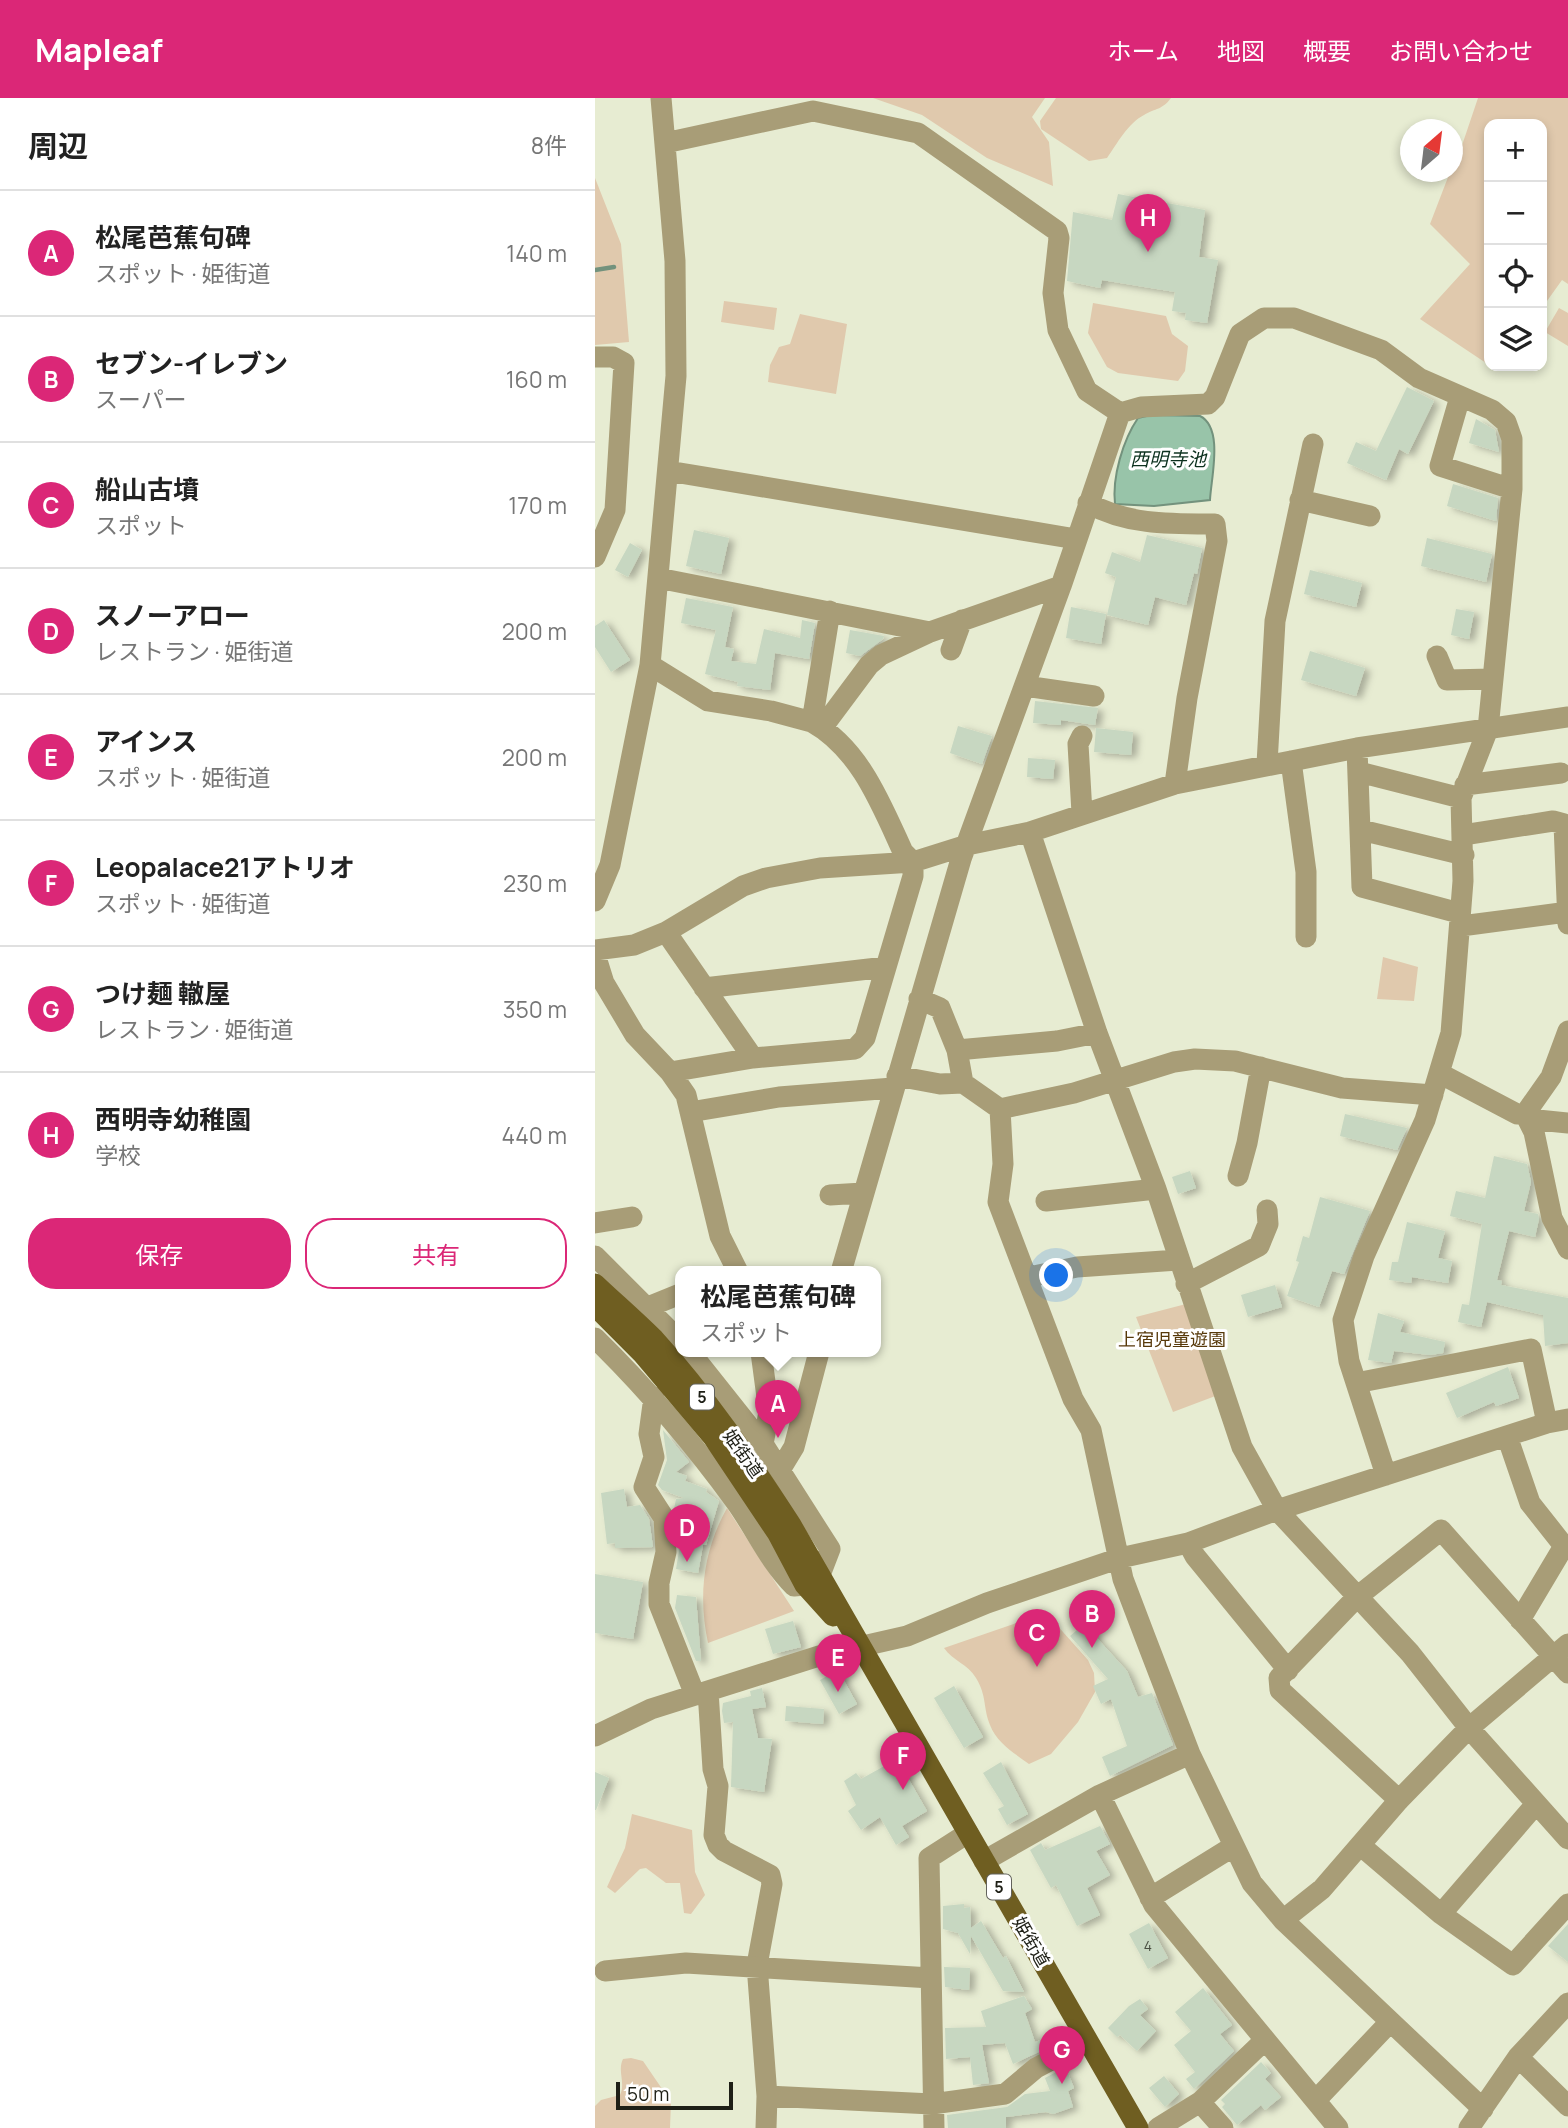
<!DOCTYPE html>
<html lang="ja">
<head>
<meta charset="utf-8">
<style>
  body { margin:0; font-family:Manrope,"Noto Sans JP",sans-serif; background:#f6f6f6; color:#222 }
  .controls { position:absolute; right:21px; top:21px; display:grid; overflow:hidden; border-radius:14px; box-shadow:0 4px 10px #0003 }
  .controls button { width:63px; height:63px; display:grid; place-items:center; padding:0; border:0; border-bottom:2px solid #e0e0e0; background:#fff; color:#222; font:35px sans-serif }
  .compass { position:absolute; left:805px; top:21px; width:63px; height:63px; border-radius:50%; background:#fff; box-shadow:0 4px 10px #0003; rotate:28deg }
  .scale { position:absolute; left:21px; bottom:18px; width:117px; box-sizing:border-box; padding-left:7px; border:4px solid #1e1f16; border-top:0; font-size:19px; line-height:24px; white-space:nowrap; color:#1e1f16; -webkit-text-stroke:5px #fff; paint-order:stroke }
  .you { position:absolute; left:462px; top:1178px; width:24px; height:24px; margin:-18px; border:5px solid #fff; border-radius:50%; background:#1a73e8; box-shadow:0 0 0 10px #1a73e833 }
  .badge { display:grid; place-items:center; width:46px; height:46px; border-radius:50%; background:#db2777; color:#fff; font-size:23px; font-weight:700 }
  .pin { position:absolute; translate:-50% -58px; filter:drop-shadow(0 2px 4px #0008) }
  .pin::after { content:''; position:absolute; top:37px; width:24px; height:21px; background:inherit; clip-path:polygon(0 0,100% 0,50% 100%) }
  .popup { position:absolute; left:80px; top:1168px; width:206px; height:91px; box-sizing:border-box; display:grid; place-content:center; border-radius:14px; background:#fff; filter:drop-shadow(0 2px 5px #0005); font-size:23px; white-space:nowrap; color:#767676 }
  .popup b { font-size:26px; color:#222 }
  .popup::after { content:''; position:absolute; left:50%; top:100%; margin-left:-14px; border:14px solid transparent; border-top-color:#fff }
  .list { margin:0; padding:0; list-style:none }
  h2 { display:flex; justify-content:space-between; align-items:center; height:91px; margin:0; padding:0 28px; font-size:30px }
  h2 small { font-size:23px; font-weight:400; color:#767676 }
  .list li { display:grid; grid-template-columns:46px 1fr auto; gap:21px; align-items:center; box-sizing:border-box; height:126px; padding:0 28px; border-top:2px solid #e0e0e0 }
  .list b { display:block; font-size:26px; white-space:nowrap }
  .list p { margin:0; font-size:23px; white-space:nowrap; color:#767676 }
  .list em { font-size:23px; font-style:normal; color:#767676 }
  .actions { display:flex; gap:14px; padding:21px 28px }
  .actions a { flex:1; padding:16px 0; border:2px solid #db2777; border-radius:28px; text-align:center; font-size:24px; color:#db2777 }
  .actions .main { background:#db2777; color:#fff }
  .icon { flex:none; width:38px; height:38px; fill:none; stroke:currentColor; stroke-width:2; stroke-linecap:round; stroke-linejoin:round }
  .map { position:relative; flex:none; width:973px; height:2030px; overflow:hidden }
  header { display:flex; align-items:center; gap:42px; box-sizing:border-box; height:98px; padding:0 35px; background:#db2777; color:#fff }
  header strong { font-size:33px }
  nav { display:flex; gap:38px; margin-inline-start:auto; font-size:24px }
  main { display:flex }
  aside { flex:1; background:#fff }
  .map>svg:first-child { display:block }
  .green { fill:#e0c9ad }
  .water { fill:#98c4a9; stroke:#73927d; stroke-width:2 }
  .lines { fill:none; stroke-linecap:round; stroke-linejoin:round }
  .stream { stroke:#73927d; stroke-width:4.5 }
  .building { fill:#c7d7c1; filter:url(#shadow) }
  .minor { stroke:#a89d77; stroke-width:21 }
  .major { stroke:#6f5e21; stroke-width:21 }
  .labels { text-anchor:middle; stroke-width:6; stroke-linejoin:round; paint-order:stroke }
  .number-label { font-size:14px; fill:#484d41 }
  .shield { fill:#fff; stroke:#62625c; stroke-width:2 }
  .shield-label { font-size:16px; font-weight:bold; fill:#1e1f16 }
  .park-label { font-size:18px; fill:#57390a; stroke:#fff }
  .street-label { font-size:18px; fill:#1e1f16; stroke:#fff }
  .water-label { font-size:19px; font-style:italic; fill:#0c311e; stroke:#fff }
</style>
</head>
<body>
<header>
<strong>Mapleaf</strong>
<nav><a>ホーム</a><a>地図</a><a>概要</a><a>お問い合わせ</a></nav>
</header>
<main>
<aside>
<h2>周辺<small>8件</small></h2>
<ul class="list">
<li><span class="badge">A</span><div><b>松尾芭蕉句碑</b><p>スポット · 姫街道</p></div><em>140 m</em></li>
<li><span class="badge">B</span><div><b>セブン-イレブン</b><p>スーパー</p></div><em>160 m</em></li>
<li><span class="badge">C</span><div><b>船山古墳</b><p>スポット</p></div><em>170 m</em></li>
<li><span class="badge">D</span><div><b>スノーアロー</b><p>レストラン · 姫街道</p></div><em>200 m</em></li>
<li><span class="badge">E</span><div><b>アインス</b><p>スポット · 姫街道</p></div><em>200 m</em></li>
<li><span class="badge">F</span><div><b>Leopalace21アトリオ</b><p>スポット · 姫街道</p></div><em>230 m</em></li>
<li><span class="badge">G</span><div><b>つけ麺 轍屋</b><p>レストラン · 姫街道</p></div><em>350 m</em></li>
<li><span class="badge">H</span><div><b>西明寺幼稚園</b><p>学校</p></div><em>440 m</em></li>
</ul>
<div class="actions"><a class="main">保存</a><a>共有</a></div>
</aside>
<div class="map">
<svg width="973" height="2030" viewBox="0 0 973 2030">
  <defs>
    <filter id="shadow"><feDropShadow dx="5.5" dy="3" stdDeviation="3.5" flood-color="#0004"/></filter>
  </defs>
  <rect width="100%" height="100%" fill="#e7ecd2"/>
  <path class="green" d="M278,0H450L437,19L454,44L458,88L392,60L327,17Z
    M461,0H576C567,12 561,10 549,17C533,25 522,46 512,60L494,63L446,31L445,23Z
    M883,0H973V186L967,182L947,210V26H894V267L825,221L875,166L835,126L855,74H858Z
    M0,80L26,146L34,244L0,247Z
    M129,203L182,210L179,232L126,224Z
    M498,205L571,218L577,236L593,248L590,273L583,283L523,275L512,269L493,235Z
    M964,210L973,215V248L950,234Z
    M205,216L252,226L241,296L173,284L175,267L184,249L195,246Z
    M788,859L823,869L819,903L782,901Z
    M591,1206L623,1297L578,1314L541,1219Z
    M132,1410L199,1513L113,1545C103,1498 108,1453 132,1410Z
    M451,1515L493,1562L499,1575L500,1594L483,1624L456,1656L434,1666C419,1655 402,1645 395,1627C388,1610 392,1598 381,1580C373,1566 358,1563 349,1550Z
    M37,1716L97,1732L100,1774L110,1797L96,1816L89,1815L85,1785H71L51,1770L45,1771L20,1795L12,1789L30,1750Z
    M36,1960L48,1963L76,2004L75,2030H0V2008L6,2002L25,1997C31,1985 22,1973 28,1961Z"/>
  <path class="water" d="M556,317L605,318C629,330 616,380 615,402L559,408L520,406C517,379 528,342 543,320Z"/>
  <g class="lines">
    <path class="stream" d="M0,172L19,169"/>
  </g>
  <path class="building" d="M523,96L610,112L604,159L623,162L612,225L590,222L591,215L577,213L580,194L507,182L505,190L472,183L478,114L517,122Z
    M812,289L839,303L813,356L804,351L791,382L752,365L761,344L781,353Z
    M881,321L900,332L904,354L874,345Z
    M858,386L903,400L901,423L852,408Z
    M99,432L134,440L126,476L91,468Z
    M552,437L607,450L602,476L599,475L591,507L560,499L553,527L512,517L521,479L510,475L517,454L545,464Z
    M832,440L897,456L891,484L826,468Z
    M35,445L47,452L33,479L20,472Z
    M715,472L767,485L761,509L709,496Z
    M91,500L138,509L130,549L139,551L136,563L161,566L169,531L205,540L207,522L220,525L214,561L180,555L175,592L142,588L143,584L110,576L121,532L86,525Z
    M476,509L511,516L506,546L471,540Z
    M861,511L879,514L874,541L856,537Z
    M9,522L35,562L16,574L0,549V528Z
    M255,532L289,538L288,541L265,558L251,555Z
    M715,553L770,570L761,598L706,582Z
    M440,603L503,610L500,627L466,622V627L438,625Z
    M363,628L397,638L387,666L355,655Z
    M501,630L538,634L536,657L499,654Z
    M433,660L460,662L458,681L432,679Z
    M750,1016L812,1030L802,1052L745,1038Z
    M899,1058L932,1066L936,1084L929,1113L943,1116L944,1121L940,1139L914,1133L902,1182L907,1183L906,1187L973,1200V1245L950,1248L948,1217L892,1204L886,1229L863,1224L867,1206L874,1207L887,1126L855,1118L861,1093L890,1100Z
    M595,1073L601,1090L583,1096L577,1079Z
    M725,1099L775,1113L749,1176L737,1173L724,1209L692,1198L704,1164L701,1163L708,1138L714,1140Z
    M812,1124L850,1133L843,1160L857,1163L853,1185L817,1179L816,1185L794,1182L797,1164H803Z
    M680,1187L687,1209L653,1219L646,1197Z
    M783,1215L809,1223L805,1234L850,1244L848,1255L835,1257L799,1253L796,1265L773,1262Z
    M913,1269L924,1300L901,1308L899,1304L862,1320L851,1295Z
    M68,1332L94,1364L81,1374L92,1378L90,1383L112,1391L111,1394L124,1403L111,1447H108L103,1475L81,1471L84,1453L79,1411L81,1401L89,1400L67,1392L63,1387L72,1362Z
    M29,1391L32,1409L45,1407L54,1421L58,1449L20,1450V1445L12,1446L6,1395Z
    M0,1476L48,1484L38,1541L0,1535Z
    M82,1497L101,1499L106,1563H101L80,1510Z
    M198,1523L206,1549L178,1556L170,1531Z
    M489,1526L532,1573L543,1599L557,1595L578,1647L515,1678L507,1659L532,1648L516,1601L506,1606L498,1588L513,1581L475,1538Z
    M243,1572L262,1606L244,1616L225,1582Z
    M359,1588L388,1639L369,1650L339,1600Z
    M167,1590L171,1609L157,1611L163,1640L177,1641L169,1694L136,1689L138,1624L129,1625L127,1613L128,1605L156,1598L155,1593Z
    M191,1608L229,1611L228,1626L190,1623Z
    M302,1661L332,1713L307,1728L314,1739L301,1747L285,1719L266,1732L253,1713L261,1707L249,1683L261,1675L266,1681Z
    M406,1664L433,1716L412,1727L403,1711L409,1708L388,1675Z
    M0,1674L14,1680L1,1712H0Z
    M505,1728L515,1746L501,1753L515,1777L492,1790L505,1817L482,1828L461,1787L456,1790L435,1752L446,1745L450,1752Z
    M369,1806V1810L375,1809L376,1830L386,1823L408,1860L411,1858L429,1894L408,1893L376,1838L375,1856L363,1835L348,1831V1808Z
    M554,1825L573,1860L553,1871L534,1836Z
    M973,1826V1864L953,1848Z
    M349,1869L375,1870L374,1892L350,1889Z
    M608,1890L637,1927L625,1936L639,1953L599,1991L591,1981L600,1974L579,1947L596,1933L580,1914Z
    M429,1898L437,1911L430,1915L440,1944L446,1942L450,1951L418,1966L410,1945L387,1947L394,1985L378,1987L375,1959L351,1961L350,1930L391,1929L386,1913Z
    M545,1901L553,1911L545,1917L561,1933L542,1953L525,1937L522,1939L513,1930L534,1908Z
    M666,1964L676,1975L670,1981L686,1999L670,2012L666,2007L642,2027L627,2009L630,2006L626,2002Z
    M465,1972L467,1977L473,1975L479,1990L473,1993L478,2009L458,2016L451,2014L411,2019V2030H353L352,2017L412,2009L430,1996L455,1993L450,1980Z
    M569,1978L584,1996L570,2009L554,1990Z"/>
  <g class="lines">
    <path class="minor" d="M70,45L218,13L323,35L462,133L464,140L458,195L463,232L492,293L525,315L546,309L613,306L620,299L645,236L669,220H699L786,252L824,280L897,312L911,324L917,341V391L893,631L866,700L868,783L856,935L830,1022L769,1158L748,1222L754,1263L791,1377
      M0,259H18L29,265L20,412L0,459
      M865,299L845,368L917,391
      M73,373L481,441
      M705,402L775,418
      M493,405C532,427 575,426 620,426L622,443L592,600L580,686
      M63,480L335,534L466,488
      M356,552L367,522
      M842,558L852,582L898,581
      M55,567L113,603L176,613L217,624L235,513
      M430,588L499,598
      M227,630L274,567L286,557L335,534
      M762,650L767,789L864,815
      M696,663L711,774V839
      M672,666L680,523L718,346
      M764,674L866,700
      M870,687L966,675
      M487,715L483,646L487,638
      M766,732L869,757
      M435,734L502,935L561,1091L647,1349L682,1412L815,1555L874,1630L973,1741
      M868,737L958,723L969,726L973,826
      M0,803L15,767L55,567L81,278L80,163L66,0
      M866,828L973,814
      M71,834L158,960
      M0,852L39,847L71,834L148,788L171,780L225,770L318,764L372,747L435,734L580,686L762,650L973,619
      M0,856L9,885L40,937L75,974L91,997L125,1138L143,1174
      M109,890L291,869
      M324,901L345,910L362,952L368,985L405,1011L479,995L579,964L600,961L640,963L747,990L838,997
      M362,952L462,943L502,935
      M75,974L158,960L260,951L270,940L318,778V764L308,754C286,706 265,651 217,624
      M844,975L922,1016H930L956,979L973,933
      M302,978L345,986L368,985
      M405,1011L408,1066L403,1104L478,1301L496,1332L528,1481L550,1539L595,1656L657,1785L688,1822L888,2011
      M95,1014L184,999L298,990
      M930,1016L939,1034L957,1120L973,1151
      M933,1021L973,1025
      M643,1078L652,1045L666,969
      M235,1097L268,1095
      M451,1103L561,1091
      M0,1125L37,1119
      M0,1158L85,1243
      M246,1174L366,761L466,488L525,315
      M434,1179L482,1169L583,1162
      M591,1186L664,1148L673,1126L672,1112
      M53,1209L85,1196
      M0,1240C52,1291 98,1345 141,1404C161,1432 174,1463 199,1488L210,1487
      M95,1254L168,1346L235,1451L225,1477
      M166,1254L174,1314L168,1346
      M761,1285L936,1251L952,1325
      M59,1299L54,1336L59,1359L49,1389L69,1420L71,1454L64,1485V1506L100,1597
      M912,1338L935,1405L969,1448L925,1522
      M185,1372L199,1349L224,1254
      M593,1445L600,1458L693,1572
      M113,1593L118,1671L123,1688L119,1737L123,1747L129,1753L175,1777L177,1786L162,1867L172,1998L171,2030
      M0,1638L56,1611L224,1558L312,1538L392,1505L525,1460L593,1445L682,1412L952,1325L973,1321
      M505,1697L559,1807L743,2030
      M804,1702L685,1592L684,1580L762,1499L846,1432L973,1575
      M765,1747L846,1816L918,1867L973,1806
      M389,1763L505,1697L595,1656
      M555,1800L639,1748
      M846,1816L941,1706
      M688,1822L727,1791L804,1702L874,1630L973,1546
      M10,1873L91,1865L336,1880
      M923,1959L973,2008
      M172,1998L337,2006L410,1996L441,1970L492,1943
      M721,2002L795,1924
      M605,2004L628,2030
      M339,2030L334,1760L373,1735
      M563,2030L605,2004L670,1942
      M874,2030L923,1959L973,1905"/>
    <path class="major" d="M0,1186C19,1204 40,1222 59,1241C111,1298 154,1362 196,1427L543,2030
      M0,1208L47,1255L118,1339L183,1436L210,1487L238,1518"/>
  </g>
  <g class="labels">
    <g class="number-label">
      <text x="553" y="1853">4</text>
    </g>
    <g class="shield">
      <rect x="95" y="1286.5" width="24" height="25" rx="5"/>
      <rect x="392" y="1776.5" width="24" height="25" rx="5"/>
    </g>
    <g class="shield-label">
      <text x="107" y="1305">5</text>
      <text x="404" y="1795">5</text>
    </g>
    <g class="park-label">
      <text x="577" y="1248">上宿児童遊園</text>
    </g>
    <g class="street-label">
      <text transform="translate(148 1356) rotate(55)" y="6">姫街道</text>
      <text transform="translate(436 1844) rotate(60)" y="6">姫街道</text>
    </g>
    <g class="water-label">
      <text x="573" y="368">西明寺池</text>
    </g>
  </g>
</svg>
<div class="controls">
<button>+</button>
<button>−</button>
<button><svg class="icon" aria-label="locate" viewBox="0 0 24 24"><circle cx="12" cy="12" r="6"/><path d="M12 2v4M12 18v4M2 12h4M18 12h4"/></svg></button>
<button><svg class="icon" aria-label="layers" viewBox="0 0 24 24"><path d="M12 4l9 5-9 5-9-5zM3 14l9 5 9-5"/></svg></button>
</div>
<svg class="compass" viewBox="-18 -18 36 36"><path d="M0-13l5 13h-10z" fill="#e53935"/><path d="M0 13l5-13h-10z" fill="#767676"/></svg>
<div class="scale">50 m</div>
<div class="you"></div>
<div class="pin badge" style="left:183px;top:1340px">A</div>
<div class="popup"><b>松尾芭蕉句碑</b>スポット</div>
<div class="pin badge" style="left:497px;top:1550px">B</div>
<div class="pin badge" style="left:442px;top:1569px">C</div>
<div class="pin badge" style="left:92px;top:1464px">D</div>
<div class="pin badge" style="left:243px;top:1594px">E</div>
<div class="pin badge" style="left:308px;top:1692px">F</div>
<div class="pin badge" style="left:467px;top:1986px">G</div>
<div class="pin badge" style="left:553px;top:154px">H</div>
</div>
</main>
</body>
</html>
